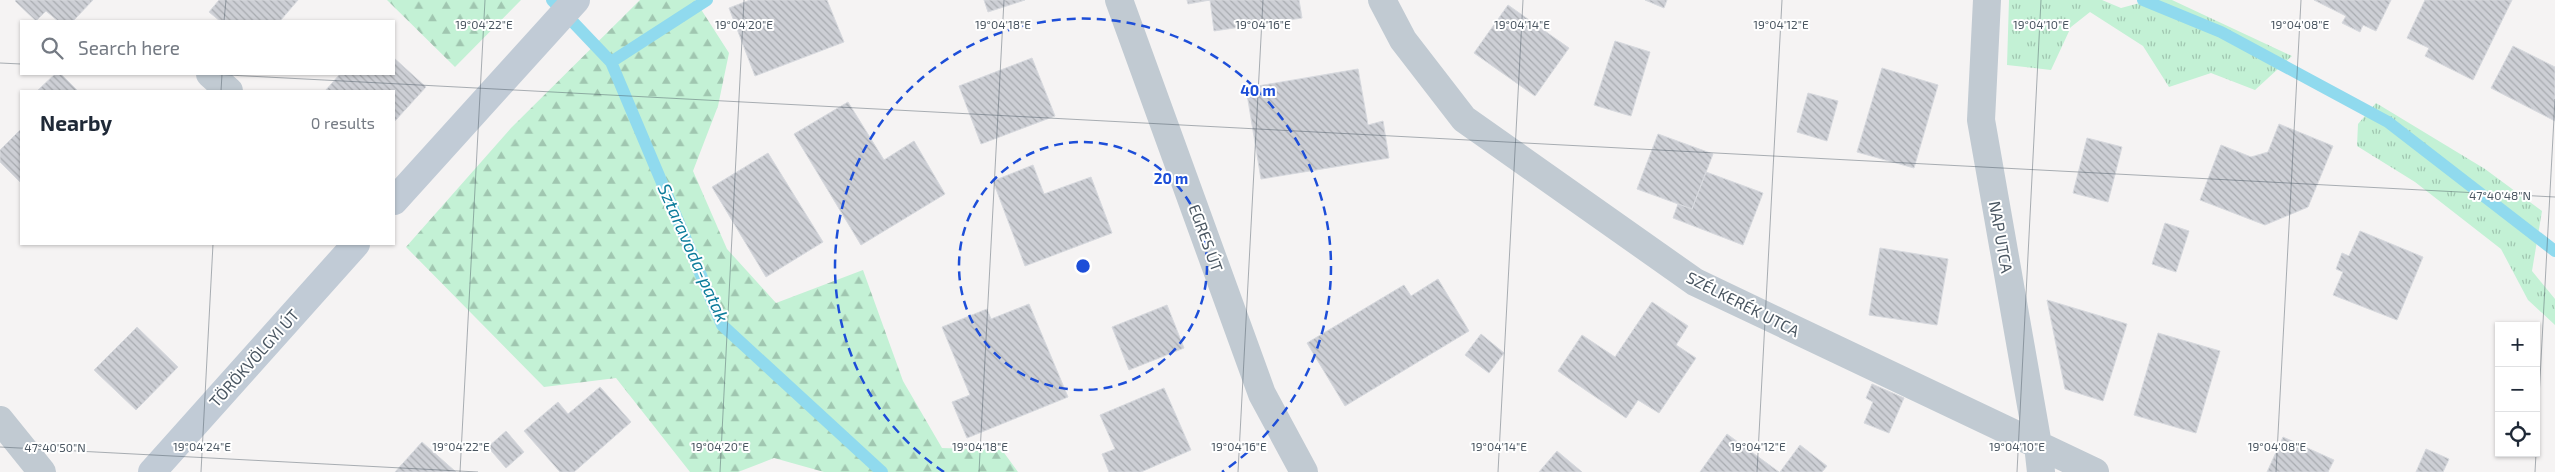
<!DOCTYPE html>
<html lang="en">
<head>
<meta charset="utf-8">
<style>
  body { margin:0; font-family:"Exo 2",sans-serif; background:#f2f2f3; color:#1f2937 }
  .controls { position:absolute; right:15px; bottom:15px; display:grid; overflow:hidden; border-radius:0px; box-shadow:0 1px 4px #0004 }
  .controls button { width:45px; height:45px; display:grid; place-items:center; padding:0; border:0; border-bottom:1px solid #e0e1e3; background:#fff; color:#1f2937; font:25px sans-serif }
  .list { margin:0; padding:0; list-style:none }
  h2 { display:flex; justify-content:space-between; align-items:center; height:65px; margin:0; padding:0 20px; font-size:21px }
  h2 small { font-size:16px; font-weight:400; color:#747a83 }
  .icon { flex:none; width:28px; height:28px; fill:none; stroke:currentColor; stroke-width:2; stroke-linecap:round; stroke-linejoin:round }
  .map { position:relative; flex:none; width:2555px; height:472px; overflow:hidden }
  .search { position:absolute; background:#fff; box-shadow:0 1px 4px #0004; left:20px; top:20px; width:375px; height:55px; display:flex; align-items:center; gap:12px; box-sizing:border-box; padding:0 18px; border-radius:0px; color:#747a83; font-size:19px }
  .panel { position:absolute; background:#fff; box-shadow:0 1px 4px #0004; left:20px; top:90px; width:375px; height:155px; border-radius:0px }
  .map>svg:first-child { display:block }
  .grass { fill:url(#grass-tufts) }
  .forest { fill:url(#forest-firs) }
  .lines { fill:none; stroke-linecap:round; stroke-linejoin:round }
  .stream { stroke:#90daee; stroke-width:12 }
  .building { fill:url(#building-back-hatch); stroke:#d7d9de }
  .street { stroke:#c1cad2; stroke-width:28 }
  .secondary { stroke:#c1cbd6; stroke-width:28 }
  .ticks { fill:none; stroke:#4a5661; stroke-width:1; stroke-opacity:0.45 }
  .ring { fill:none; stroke:#1d4ed8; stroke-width:2.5; stroke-dasharray:9 6 }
  .labels { text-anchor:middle; stroke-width:4; stroke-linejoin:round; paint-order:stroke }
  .street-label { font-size:16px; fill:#4a5661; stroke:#fff }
  .water-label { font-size:18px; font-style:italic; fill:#0c7c9b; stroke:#fff }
  .ticks-label { font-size:12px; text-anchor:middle; fill:#4a5661; stroke:#fff; stroke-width:4; stroke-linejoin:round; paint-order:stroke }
  .centre { fill:#1d4ed8; stroke:#fff; stroke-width:2.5 }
  .ring-label { font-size:15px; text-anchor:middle; font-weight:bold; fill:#1d4ed8; stroke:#fff; stroke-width:4; stroke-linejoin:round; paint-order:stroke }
</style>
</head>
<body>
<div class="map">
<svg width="2555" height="472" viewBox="0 0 2555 472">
  <defs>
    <pattern id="grass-tufts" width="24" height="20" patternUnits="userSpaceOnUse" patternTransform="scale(1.25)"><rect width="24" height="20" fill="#c3f1d5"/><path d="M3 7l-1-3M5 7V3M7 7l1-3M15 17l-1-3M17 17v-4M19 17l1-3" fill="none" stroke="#a0c6b0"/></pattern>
    <pattern id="forest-firs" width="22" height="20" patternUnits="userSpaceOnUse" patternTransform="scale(1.25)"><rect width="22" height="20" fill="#c3f1d5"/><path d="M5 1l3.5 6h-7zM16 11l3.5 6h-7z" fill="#a0c6b0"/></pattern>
    <pattern id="building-back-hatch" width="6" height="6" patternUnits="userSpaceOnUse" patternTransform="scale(1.25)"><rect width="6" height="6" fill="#cdcfd5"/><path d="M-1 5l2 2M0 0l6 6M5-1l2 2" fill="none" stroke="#a8abb0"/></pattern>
  </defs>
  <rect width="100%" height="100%" fill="#f5f3f3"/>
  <path class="grass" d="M2009,0H2102L2121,8L2151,0H2172L2292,56L2255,90L2211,73L2169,87L2143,46L2090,12L2071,27L2051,70L2007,65Z
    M2376,103L2485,169L2542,211L2532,271L2555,299V325L2528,300L2501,249L2415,182L2357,146L2358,124Z"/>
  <path class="forest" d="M387,0H521L455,67Z
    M640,0H695L729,53L718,106L693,171L727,249L776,303L863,270L903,381L942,448L1002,450L1018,472H824L774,458L738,472H690L616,378L544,387L406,247L511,128Z"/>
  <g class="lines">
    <path class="stream" d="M552,0L611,62L722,325L882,472
      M2143,0L2221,32L2388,122L2555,251
      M611,62L707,0"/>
  </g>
  <path class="building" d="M16,0H93L73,21H58L46,11L36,21L15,1Z
    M219,0H298L280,21H220L209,12Z
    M750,0H827L844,42L755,76L729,8Z
    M984,0H1025L988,12Z
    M1187,0H1299L1302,18L1214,31L1210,0L1188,4Z
    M1645,0H1667L1664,8Z
    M2314,0H2391L2376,31L2363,25L2360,32L2342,23L2346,16Z
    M2425,0H2512L2473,80L2425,56L2429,48L2407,38Z
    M1508,5L1569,48L1535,96L1474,53Z
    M1615,41L1650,52L1631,116L1594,105Z
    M2513,46L2555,67V121L2491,88Z
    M394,58L426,87L394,122V91H325L340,74H394Z
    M1032,58L1055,116L981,144L959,86Z
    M1882,68L1938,85L1914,168L1857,152Z
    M1358,69L1368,125L1383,121L1389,158L1261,179L1246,88Z
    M55,74H61L78,91H37Z
    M1808,93L1838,101L1827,141L1797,132Z
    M848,102L884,160L914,141L945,194L861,245L794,134Z
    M2279,124L2333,146L2308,207L2265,225L2200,200L2221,145L2251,157L2268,152Z
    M21,129V183L0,162V150Z
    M1658,134L1713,154L1692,209L1637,189Z
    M2087,138L2122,147L2108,202L2073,193Z
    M768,153L823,242L766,277L712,187Z
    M1033,165L1044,194L1091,177L1112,233L1025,266L993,181Z
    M1706,172L1763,193L1743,245L1673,218L1678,204L1692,209Z
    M2165,223L2189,231L2176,272L2152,264Z
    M2360,231L2423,257L2397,320L2333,295L2343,272L2336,269L2342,253L2349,256Z
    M1880,248L1948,259L1937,325L1869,315Z
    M1438,279L1469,331L1345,406L1307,343L1404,285L1411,296Z
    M2047,300L2127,324L2103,401L2065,389Z
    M1652,302L1688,326L1676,345L1696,358L1659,413L1638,400L1626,418L1558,371L1582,335L1615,357Z
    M1029,304L1068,397L967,438L952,402L970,395L942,327L987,309L991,319Z
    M1167,305L1184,348L1129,370L1112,327Z
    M137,327L178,367L136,410L94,370Z
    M2158,333L2220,351L2196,433L2134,415Z
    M1481,334L1504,353L1489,373L1465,355Z
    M1872,384L1904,398L1889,433L1864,423L1873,402L1866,398Z
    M600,387L631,422L574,472H560L524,431L558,402L568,414Z
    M1164,388L1191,450L1141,472H1109L1102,454L1115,449L1100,415Z
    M506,431L524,452L506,468L488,447Z
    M1727,434L1779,472H1700Z
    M2283,437L2334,460L2328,472H2267Z
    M422,442L456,472H395Z
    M1800,445L1827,466L1822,472H1780Z
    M2426,449L2449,459L2443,472H2416Z
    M1557,451L1582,472H1539Z"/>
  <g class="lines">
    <path class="street" d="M1119,0L1262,394L1304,472
      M1382,0L1403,40L1464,119L1695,282L2095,472
      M1987,0L1981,120L2038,445L2041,472
      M210,74L229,91
      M0,420L42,472"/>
    <path class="secondary" d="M394,201L576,0
      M152,472L356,244"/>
  </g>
  <path class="ticks" d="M224,21L226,0M0,63L21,64M209,74L2555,197M221,91L222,74M0,447L478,472M201,472L213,244M460,472L485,0M720,472L744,0M979,472L1004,0M1238,472L1263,0M1498,472L1523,0M1757,472L1782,0M2017,472L2041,0M2276,472L2301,0M2535,472L2555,99"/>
  <g class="ring">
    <circle cx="1083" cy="266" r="124"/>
    <path d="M944 472A248 248 0 1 1 1222 472"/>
  </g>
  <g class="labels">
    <g class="street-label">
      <text transform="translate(2001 237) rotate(80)" y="6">NAP UTCA</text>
      <text transform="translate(1206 238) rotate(70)" y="6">EGRES ÚT</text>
      <text transform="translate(1743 304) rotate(27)" y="6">SZÉLKERÉK UTCA</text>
      <text transform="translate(254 358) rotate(-48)" y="6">TÖRÖKVÖLGYI ÚT</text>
    </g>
    <g class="water-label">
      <text transform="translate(693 253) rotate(66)" y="6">Sztaravoda-patak</text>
    </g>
  </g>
  <g class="ticks-label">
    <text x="484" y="29">19°04'22"E</text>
    <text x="744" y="29">19°04'20"E</text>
    <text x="1003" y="29">19°04'18"E</text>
    <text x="1263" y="29">19°04'16"E</text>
    <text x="1522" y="29">19°04'14"E</text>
    <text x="1781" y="29">19°04'12"E</text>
    <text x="2041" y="29">19°04'10"E</text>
    <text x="2300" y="29">19°04'08"E</text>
    <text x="2500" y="200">47°40'48"N</text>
    <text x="202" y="451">19°04'24"E</text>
    <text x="461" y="451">19°04'22"E</text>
    <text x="720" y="451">19°04'20"E</text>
    <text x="980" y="451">19°04'18"E</text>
    <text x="1239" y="451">19°04'16"E</text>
    <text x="1499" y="451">19°04'14"E</text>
    <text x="1758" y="451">19°04'12"E</text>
    <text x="2017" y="451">19°04'10"E</text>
    <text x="2277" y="451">19°04'08"E</text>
    <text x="55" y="452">47°40'50"N</text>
  </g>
  <circle cx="1083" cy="266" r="8" class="centre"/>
  <g class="ring-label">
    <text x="1258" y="96">40 m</text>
    <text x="1171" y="184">20 m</text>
  </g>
</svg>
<div class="controls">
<button>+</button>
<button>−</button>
<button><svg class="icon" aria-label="locate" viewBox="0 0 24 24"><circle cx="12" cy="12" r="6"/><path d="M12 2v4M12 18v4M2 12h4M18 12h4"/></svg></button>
</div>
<div class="search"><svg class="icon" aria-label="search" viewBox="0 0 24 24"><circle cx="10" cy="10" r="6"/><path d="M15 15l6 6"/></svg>Search here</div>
<section class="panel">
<h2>Nearby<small>0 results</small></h2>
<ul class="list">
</ul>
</section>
</div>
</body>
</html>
